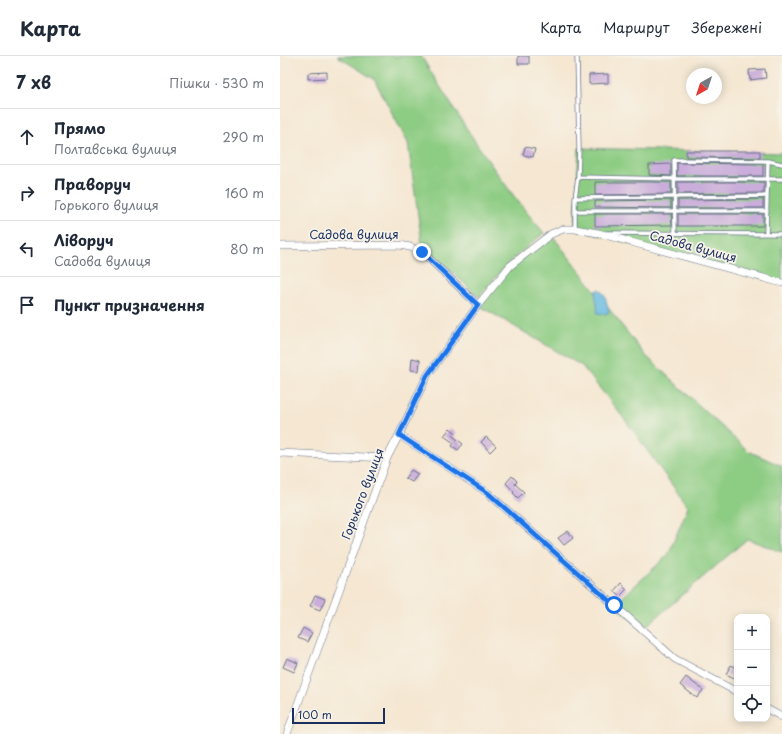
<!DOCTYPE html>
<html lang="uk">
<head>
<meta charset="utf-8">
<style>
  body { margin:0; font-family:"Playpen Sans",sans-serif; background:#f2f2f3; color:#1f2937 }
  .controls { position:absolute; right:12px; bottom:12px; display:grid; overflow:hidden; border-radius:8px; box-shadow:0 2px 10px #0003 }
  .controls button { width:36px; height:36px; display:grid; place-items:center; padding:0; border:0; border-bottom:1px solid #e0e1e3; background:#fff; color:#1f2937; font:20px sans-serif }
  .compass { position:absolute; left:406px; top:12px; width:36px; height:36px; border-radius:50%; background:#fff; box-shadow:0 2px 10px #0003; rotate:219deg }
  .scale { position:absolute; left:12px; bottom:10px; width:93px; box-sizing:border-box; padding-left:4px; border:2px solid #1b2f5e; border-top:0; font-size:11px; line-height:14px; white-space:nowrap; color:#1b2f5e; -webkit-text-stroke:3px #f7f3e8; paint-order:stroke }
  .stop { position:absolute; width:12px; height:12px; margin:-9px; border:3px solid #1a73e8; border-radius:50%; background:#fff }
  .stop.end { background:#1a73e8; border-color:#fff; box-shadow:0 1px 4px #0008 }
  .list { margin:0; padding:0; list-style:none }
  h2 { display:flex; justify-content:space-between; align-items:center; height:52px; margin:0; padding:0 16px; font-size:17px }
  h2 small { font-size:13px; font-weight:400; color:#747a83 }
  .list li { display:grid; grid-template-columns:26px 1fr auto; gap:12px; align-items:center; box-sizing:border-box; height:56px; padding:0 16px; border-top:1px solid #e0e1e3 }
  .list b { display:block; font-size:15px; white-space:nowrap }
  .list p { margin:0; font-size:13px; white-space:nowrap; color:#747a83 }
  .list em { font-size:13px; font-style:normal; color:#747a83 }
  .icon { flex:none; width:22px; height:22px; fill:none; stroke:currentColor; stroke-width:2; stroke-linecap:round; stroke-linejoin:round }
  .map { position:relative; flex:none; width:502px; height:678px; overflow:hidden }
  header { display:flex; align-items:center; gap:24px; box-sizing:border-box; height:56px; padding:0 20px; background:#fff; border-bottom:1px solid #e0e1e3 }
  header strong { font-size:19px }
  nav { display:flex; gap:22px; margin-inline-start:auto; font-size:14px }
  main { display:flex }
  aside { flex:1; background:#fff }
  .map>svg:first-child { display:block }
  .green { fill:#8dcc83; stroke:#547e70 }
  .water { fill:#64bae0; stroke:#40749f }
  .building { fill:#caadda }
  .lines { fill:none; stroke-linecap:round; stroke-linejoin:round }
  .service-casing { stroke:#676f87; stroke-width:5 }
  .minor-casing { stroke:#676f87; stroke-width:8 }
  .service { stroke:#fff; stroke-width:3.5 }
  .minor { stroke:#fff; stroke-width:7 }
  .route { stroke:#1a73e8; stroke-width:5 }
  .labels { text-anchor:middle; stroke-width:3.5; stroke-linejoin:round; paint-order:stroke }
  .street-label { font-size:12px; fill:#1b2f5e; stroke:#f7f3e8 }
</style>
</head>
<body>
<header>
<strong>Карта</strong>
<nav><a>Карта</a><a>Маршрут</a><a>Збережені</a></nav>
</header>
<main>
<aside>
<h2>7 хв<small>Пішки · 530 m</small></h2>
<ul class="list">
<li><svg class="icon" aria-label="ahead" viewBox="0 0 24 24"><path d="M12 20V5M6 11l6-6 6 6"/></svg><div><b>Прямо</b><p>Полтавська вулиця</p></div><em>290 m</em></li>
<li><svg class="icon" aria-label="right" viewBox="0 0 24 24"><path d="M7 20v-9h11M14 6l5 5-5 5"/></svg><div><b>Праворуч</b><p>Горького вулиця</p></div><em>160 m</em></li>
<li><svg class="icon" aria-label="left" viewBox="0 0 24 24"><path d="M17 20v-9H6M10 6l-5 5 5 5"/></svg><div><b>Ліворуч</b><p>Садова вулиця</p></div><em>80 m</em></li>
<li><svg class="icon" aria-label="arrive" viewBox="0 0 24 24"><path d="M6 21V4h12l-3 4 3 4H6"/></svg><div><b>Пункт призначення</b></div></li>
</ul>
</aside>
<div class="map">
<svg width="502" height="678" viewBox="0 0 502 678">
  <rect width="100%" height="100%" fill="#f7f3e8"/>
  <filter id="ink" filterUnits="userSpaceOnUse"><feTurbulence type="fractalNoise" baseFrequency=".025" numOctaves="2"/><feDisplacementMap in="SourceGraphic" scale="8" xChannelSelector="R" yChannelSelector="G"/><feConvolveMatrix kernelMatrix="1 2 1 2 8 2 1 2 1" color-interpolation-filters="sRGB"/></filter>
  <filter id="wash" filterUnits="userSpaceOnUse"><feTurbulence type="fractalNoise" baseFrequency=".012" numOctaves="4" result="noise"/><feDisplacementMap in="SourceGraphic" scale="16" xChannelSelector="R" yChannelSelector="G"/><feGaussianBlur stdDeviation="0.9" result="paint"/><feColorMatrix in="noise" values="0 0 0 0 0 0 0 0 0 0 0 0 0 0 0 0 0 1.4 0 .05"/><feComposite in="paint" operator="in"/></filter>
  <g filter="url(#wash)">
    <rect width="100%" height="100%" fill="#f5e7d2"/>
    <path class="green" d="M57,0H141C179,61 216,122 264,177L227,208L199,241L142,188L128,87L94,23Z
      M299,92L502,97V227L295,173Z
      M271,178L364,298L468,395L502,410V496L467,483L362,574L334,549L388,499L408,451L346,365L302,310L198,249L230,210Z"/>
    <path class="water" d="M319,233L325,240L329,256L325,258L317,257C319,249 314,242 316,235Z"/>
    <g id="blocks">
      <path class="building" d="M238,0H249V8H238Z
        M485,13L486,22L470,24L469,14Z
        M47,16V22L28,23V17Z
        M328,18V27L309,28V19Z
        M245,91L255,93L253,101L243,99Z
        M406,95H480V102L406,101Z
        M397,107L483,108V120H397Z
        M391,108V120L369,119V109Z
        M315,126H391V138L315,139Z
        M398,126H484V137L398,138Z
        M483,143V152H398V144Z
        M391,144V152L315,151V145Z
        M315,158H391L392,169L315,170Z
        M398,158H483V170H398Z
        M132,302L140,304L139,315L131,314Z
        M170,372L176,377L173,380L183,388L178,394L172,390L174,387L164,380Z
        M206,381L216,390L210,396L201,386Z
        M131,414L138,418L132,426L125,422Z
        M232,420L237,425L235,428L244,436L238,442L233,437L234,436L226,427Z
        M288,475L293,482L284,489L278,482Z
        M341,527L347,533L340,540L334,535Z
        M35,539L45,543L40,554L30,550Z
        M23,572L32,577L27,586L18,582Z
        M7,602L18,607L14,616L3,611Z
        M451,609L457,612V616L454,622L446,618Z
        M406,621L423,634L417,642L400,629Z"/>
    </g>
  </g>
  <g filter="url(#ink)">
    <use href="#blocks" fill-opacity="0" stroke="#676f87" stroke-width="1"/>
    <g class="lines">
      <g class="service-casing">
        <path id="service" d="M297,0L299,92L298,121
          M295,142L487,140
          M295,155H487
          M295,173V142L298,121L395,123H502
          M327,177L502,178
          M395,177L394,104L488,105L502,108
          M486,177L488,105"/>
      </g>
      <g class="minor-casing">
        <path id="minor" d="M0,190L120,189L130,191L142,196L198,249
          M119,379L208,437L395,603L457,636
          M0,397L107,402
          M487,653L502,661
          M7,678L107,402L119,379L147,320L198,249L230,210L271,178L283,173H295L318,177L502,227"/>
      </g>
      <use href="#service" class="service"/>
      <use href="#minor" class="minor"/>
    </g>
  </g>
  <g class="lines" filter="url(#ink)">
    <path class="route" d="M142,196L198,249L147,320L119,379L208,437L334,549"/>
  </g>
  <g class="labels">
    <g class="street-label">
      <text x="74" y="183">Садова вулиця</text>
      <text transform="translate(413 191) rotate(15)" y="4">Садова вулиця</text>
      <text transform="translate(83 438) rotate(-69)" y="4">Горького вулиця</text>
    </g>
  </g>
</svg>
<div class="controls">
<button>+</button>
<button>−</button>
<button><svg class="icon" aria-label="locate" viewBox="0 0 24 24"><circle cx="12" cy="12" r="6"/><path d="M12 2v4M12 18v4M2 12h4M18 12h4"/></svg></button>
</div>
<svg class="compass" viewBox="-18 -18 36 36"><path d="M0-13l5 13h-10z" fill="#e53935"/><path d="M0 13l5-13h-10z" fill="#747a83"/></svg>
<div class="scale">100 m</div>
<div class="stop" style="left:334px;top:549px"></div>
<div class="stop end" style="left:142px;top:196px"></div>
</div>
</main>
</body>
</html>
